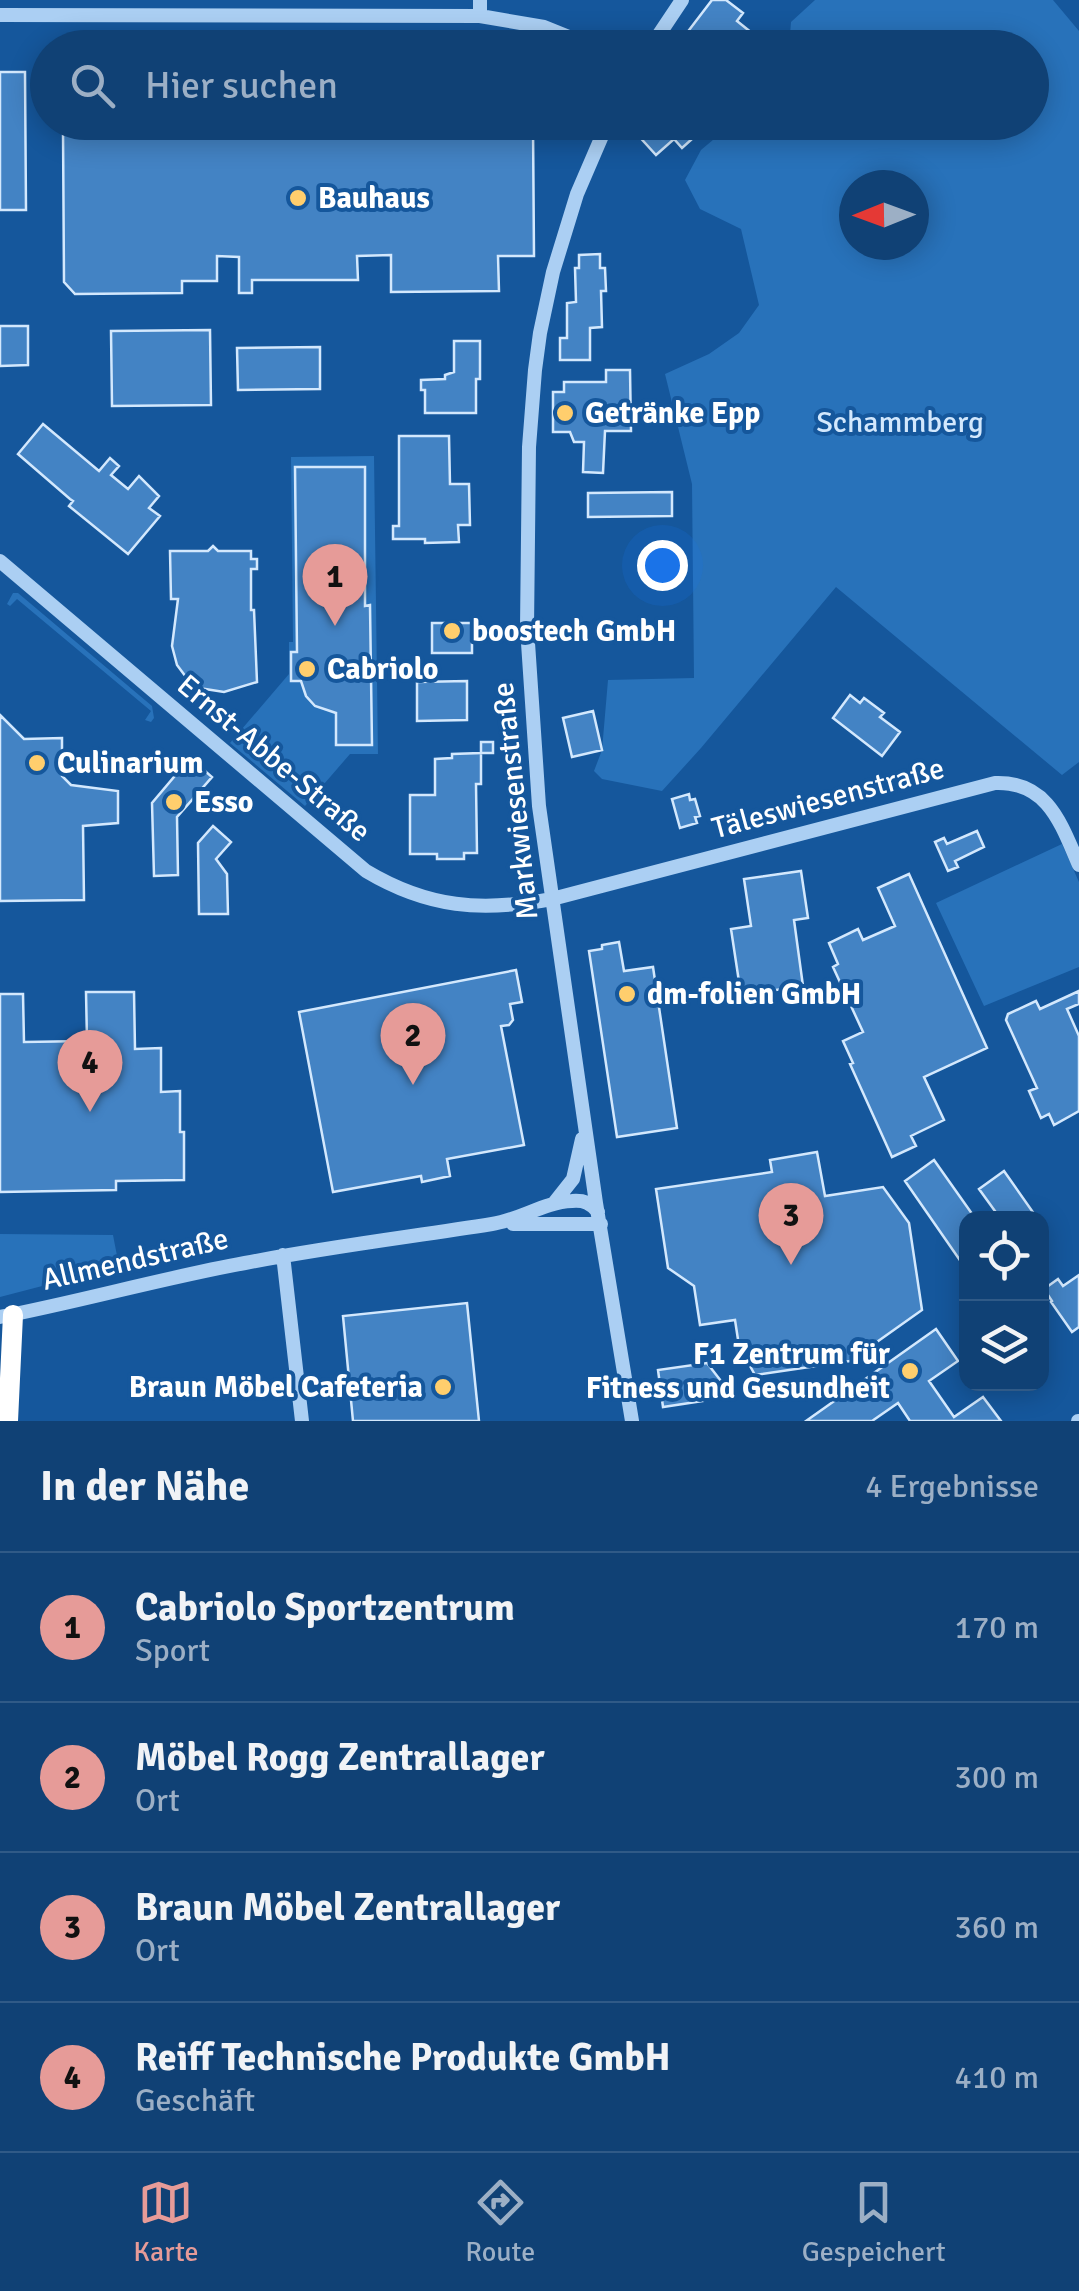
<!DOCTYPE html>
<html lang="de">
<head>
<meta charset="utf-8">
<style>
  body { margin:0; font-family:Signika,sans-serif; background:#1e4c7d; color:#f1f3f6 }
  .controls { position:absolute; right:30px; bottom:30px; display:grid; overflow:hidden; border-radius:20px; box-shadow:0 5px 25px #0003 }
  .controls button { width:90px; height:90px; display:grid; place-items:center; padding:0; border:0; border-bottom:2px solid #305a87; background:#104175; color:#f1f3f6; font:50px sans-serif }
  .compass { position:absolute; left:839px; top:170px; width:90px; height:90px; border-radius:50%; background:#104175; box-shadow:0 5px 25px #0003; rotate:269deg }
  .you { position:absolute; left:662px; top:565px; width:35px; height:35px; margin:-25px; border:8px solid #fff; border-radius:50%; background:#1a73e8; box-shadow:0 0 0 15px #1a73e833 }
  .badge { display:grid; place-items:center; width:65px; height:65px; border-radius:50%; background:#e69b98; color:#111; font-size:32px; font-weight:700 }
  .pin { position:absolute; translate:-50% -82px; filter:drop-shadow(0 2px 5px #0008) }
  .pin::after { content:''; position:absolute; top:52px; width:35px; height:30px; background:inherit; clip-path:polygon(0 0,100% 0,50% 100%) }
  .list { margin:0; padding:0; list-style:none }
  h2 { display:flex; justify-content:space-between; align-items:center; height:130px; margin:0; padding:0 40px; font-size:42px }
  h2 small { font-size:32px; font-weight:400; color:#9cafc5 }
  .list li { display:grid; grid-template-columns:65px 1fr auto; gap:30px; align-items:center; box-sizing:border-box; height:150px; padding:0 40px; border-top:2px solid #305a87 }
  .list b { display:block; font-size:38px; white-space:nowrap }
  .list p { margin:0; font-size:32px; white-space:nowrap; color:#9cafc5 }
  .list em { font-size:32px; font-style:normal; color:#9cafc5 }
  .icon { flex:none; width:55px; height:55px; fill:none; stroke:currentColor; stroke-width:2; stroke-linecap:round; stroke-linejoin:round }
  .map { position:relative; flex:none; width:1079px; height:1421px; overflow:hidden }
  .search { position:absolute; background:#104175; box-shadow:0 5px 25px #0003; left:30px; right:30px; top:30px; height:110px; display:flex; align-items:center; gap:25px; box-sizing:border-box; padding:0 35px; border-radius:55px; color:#9cafc5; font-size:38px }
  .sheet { height:730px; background:#104175 }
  nav { display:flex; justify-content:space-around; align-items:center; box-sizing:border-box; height:140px; border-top:2px solid #305a87; background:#104175; font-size:28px; color:#9cafc5 }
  nav a { display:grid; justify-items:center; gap:5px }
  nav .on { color:#e69b98 }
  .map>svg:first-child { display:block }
  .green { fill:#2872ba; fill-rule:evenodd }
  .building { fill:#4383c4; stroke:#d3e8fd; stroke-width:2.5 }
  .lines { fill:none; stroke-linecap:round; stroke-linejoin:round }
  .minor { stroke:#abcff3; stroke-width:14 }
  .highway { stroke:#fff; stroke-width:20 }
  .poi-dot { fill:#ffce6d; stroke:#15579c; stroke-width:4 }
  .labels { text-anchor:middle; stroke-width:8; stroke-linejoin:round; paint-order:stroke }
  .poi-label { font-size:30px; font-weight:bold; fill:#fff; stroke:#15579c; text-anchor:start }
  .park-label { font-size:30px; fill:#d3e8fd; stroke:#15579c }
  .street-label { font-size:30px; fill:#fff; stroke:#15579c }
</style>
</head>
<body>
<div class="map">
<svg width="1079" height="1421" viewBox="0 0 1079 1421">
  <rect width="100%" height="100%" fill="#15579c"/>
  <path class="green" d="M815,0H1053L1079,31V762L1062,775L836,587L701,748L662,791L602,779L594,771L602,750L608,680L694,678L692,484L665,374L709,354L739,333L759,305L741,229L700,209L685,180L701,150L733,123L1032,122V48L789,47L791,22ZM854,185H914V245H854Z
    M374,456L378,754H350L305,806L230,743L289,674V642H293L291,457Z
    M13,593H18L152,706L154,718L151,722L145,720L151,711L17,599L10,606L7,604Z
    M1062,844L1079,882V967L984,1006L936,903Z
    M0,1234L113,1235L119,1266L0,1297Z"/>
  <path class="building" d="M712,0H726L743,13L737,21L762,41L757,48H702L686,34Z
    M0,72H25L26,210H0Z
    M626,122H711L682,148L674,139L656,155Z
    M533,125L534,256H498L499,291L391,292V255L357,256L358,280H252V293H239V257L217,256V281H182V293L75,294L64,282L63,129Z
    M600,254V268H605L606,291H601L602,327L590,328V360H560V338H567V303L576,302L575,268H579V255Z
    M0,326H28V365L0,366Z
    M210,330L211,405L112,406L111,331Z
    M454,341H480V379H476V413H425V390H421V380L445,379V375L454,372Z
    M320,347V389L238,390L237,348Z
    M606,370H630L631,431H605L603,473L583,472L584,442H574L570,432H553V392H564V382H606Z
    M43,424L99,471L110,458L119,466L111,475L128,489L139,476L159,496L149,508L160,516L128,554L69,506L73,501L70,499L18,454Z
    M399,436H449L450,484H469L470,525H458L459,542L425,543V539H393V526H399Z
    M295,467H365V606L370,605L372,745H336V713L315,706L306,696L301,681H291V652H297Z
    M672,492V516L588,517V493Z
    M213,546L218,551H251V559H257V569H251V610H254L257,682L224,692L199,688L189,681L177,665L172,646L178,599H171L170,551H208Z
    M432,623H472V653H432Z
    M467,681V720L417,721V682Z
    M850,695L860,703L864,698L884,713L880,717L900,732L882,756L833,718Z
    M593,711L602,750L572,757L563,718Z
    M0,715L24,739L62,738V776L71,785L118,791V823L83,826L84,900L0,901Z
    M481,742H493V753H481V784H476L477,853H464V859H437V854H410V795H435V759L452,758V754L481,753Z
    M190,758L212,777L177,817L178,875L154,876L152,803Z
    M689,794L690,800L695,799L700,816L695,817L697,823L680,828L672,799Z
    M213,826L231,842L216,859L227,874L228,914H199L198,843Z
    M977,831L984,847L955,861L958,867L948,871L935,842L944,838L947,844Z
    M801,871L808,918L794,920L803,986L741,995L731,929L751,926L744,879Z
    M909,874L987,1048L924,1077L944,1120L911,1136L916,1146L892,1157L850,1064L853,1063L843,1041L863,1032L833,967L838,964L829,943L858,929L863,940L895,926L878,888Z
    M619,942L624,971L653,967L677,1128L617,1137L589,951L602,949V945Z
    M516,970L522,1002L510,1004L513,1020L509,1025L501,1026L524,1145L447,1159L450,1176L422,1182L421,1176L333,1192L299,1012Z
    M1079,991V1004L1067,1009L1079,1036V1111L1054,1125L1049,1114L1041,1118L1029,1091L1037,1088L1006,1020L1008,1014L1036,1001L1040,1009Z
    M86,992H134L135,1049L161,1048V1092L180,1091V1132H184V1180L116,1181V1190L0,1192V994H23L24,1042L87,1041Z
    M817,1152L825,1196L883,1187L909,1223L922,1310L850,1361L755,1375L739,1346L735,1320L700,1325L694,1286L668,1268L656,1189L772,1172L770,1160Z
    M934,1160L975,1218H966V1269L905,1181Z
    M1004,1171L1037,1218H1000L979,1189Z
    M1079,1275V1327L1072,1332L1051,1302L1052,1301L1044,1289L1058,1279L1063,1286Z
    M467,1303L479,1421H353L343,1316Z
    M936,1329L958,1361L929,1381L954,1417L983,1397L1001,1421H910L898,1403L872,1421H806Z
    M707,1363L728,1390L729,1397L663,1407L658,1370Z"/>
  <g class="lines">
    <path class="minor" d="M0,15L480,16L544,27L596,48
      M480,16V0
      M650,48L682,0
      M608,122L577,194L553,272L540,333L535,370L529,447L527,628L539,806L596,1203L632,1421
      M0,561L366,871C428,908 481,912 552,899L995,783C1048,781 1061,824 1079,865
      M554,1203L573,1179L582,1139
      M513,1224H601
      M283,1255L302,1421
      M0,1317C82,1301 163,1278 245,1263C327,1247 410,1237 492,1224C520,1220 544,1202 572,1201C584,1200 591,1203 598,1212
      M1078,1421H1079"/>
    <path class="highway" d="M8,1421L13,1315"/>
  </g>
  <g class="poi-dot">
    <circle cx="298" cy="198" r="10"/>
    <circle cx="565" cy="413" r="10"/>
    <circle cx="452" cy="631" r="10"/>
    <circle cx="307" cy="669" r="10"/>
    <circle cx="37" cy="763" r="10"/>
    <circle cx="174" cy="802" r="10"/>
    <circle cx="627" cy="994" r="10"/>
    <circle cx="910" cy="1371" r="10"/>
    <circle cx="443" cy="1387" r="10"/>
  </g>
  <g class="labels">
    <g class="poi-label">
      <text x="318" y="208">Bauhaus</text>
      <text x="585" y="423">Getränke Epp</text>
      <text x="472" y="641">boostech GmbH</text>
      <text x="327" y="679">Cabriolo</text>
      <text x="57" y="773">Culinarium</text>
      <text x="194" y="812">Esso</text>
      <text x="647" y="1004">dm-folien GmbH</text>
      <text x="890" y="1364" text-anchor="end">F1 Zentrum für<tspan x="890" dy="34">Fitness und Gesundheit</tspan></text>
      <text x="423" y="1397" text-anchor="end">Braun Möbel Cafeteria</text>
    </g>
    <g class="park-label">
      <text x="900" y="432">Schammberg</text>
    </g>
    <g class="street-label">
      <text transform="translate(274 758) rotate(40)" y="10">Ernst-Abbe-Straße</text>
      <text transform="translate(828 798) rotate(-15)" y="10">Täleswiesenstraße</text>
      <text transform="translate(515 801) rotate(-96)" y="10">Markwiesenstraße</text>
      <text transform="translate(135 1259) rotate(-13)" y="10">Allmendstraße</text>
    </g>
  </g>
</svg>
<div class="controls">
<button><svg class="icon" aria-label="locate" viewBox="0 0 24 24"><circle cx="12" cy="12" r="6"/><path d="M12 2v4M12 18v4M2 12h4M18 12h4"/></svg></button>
<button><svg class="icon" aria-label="layers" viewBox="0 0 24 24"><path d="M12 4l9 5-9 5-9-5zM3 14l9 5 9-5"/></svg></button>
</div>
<svg class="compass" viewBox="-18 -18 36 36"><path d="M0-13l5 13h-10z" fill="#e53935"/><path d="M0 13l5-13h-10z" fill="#9cafc5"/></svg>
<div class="you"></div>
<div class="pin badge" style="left:335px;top:626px">1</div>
<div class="pin badge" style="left:413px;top:1085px">2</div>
<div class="pin badge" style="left:791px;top:1265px">3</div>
<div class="pin badge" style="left:90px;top:1112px">4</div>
<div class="search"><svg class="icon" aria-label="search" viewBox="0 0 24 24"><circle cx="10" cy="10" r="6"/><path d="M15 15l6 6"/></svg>Hier suchen</div>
</div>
<section class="sheet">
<h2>In der Nähe<small>4 Ergebnisse</small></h2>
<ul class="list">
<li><span class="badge">1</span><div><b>Cabriolo Sportzentrum</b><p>Sport</p></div><em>170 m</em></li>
<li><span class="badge">2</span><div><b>Möbel Rogg Zentrallager</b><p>Ort</p></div><em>300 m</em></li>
<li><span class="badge">3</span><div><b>Braun Möbel Zentrallager</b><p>Ort</p></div><em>360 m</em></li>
<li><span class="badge">4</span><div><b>Reiff Technische Produkte GmbH</b><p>Geschäft</p></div><em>410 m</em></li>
</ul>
</section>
<nav>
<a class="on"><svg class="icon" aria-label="map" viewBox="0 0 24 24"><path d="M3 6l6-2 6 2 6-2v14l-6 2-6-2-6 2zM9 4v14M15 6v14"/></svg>Karte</a>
<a><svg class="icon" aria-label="directions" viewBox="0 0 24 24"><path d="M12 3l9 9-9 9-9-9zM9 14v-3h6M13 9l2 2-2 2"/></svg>Route</a>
<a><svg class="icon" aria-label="saved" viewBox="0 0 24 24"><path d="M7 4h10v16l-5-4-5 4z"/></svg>Gespeichert</a>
</nav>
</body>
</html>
